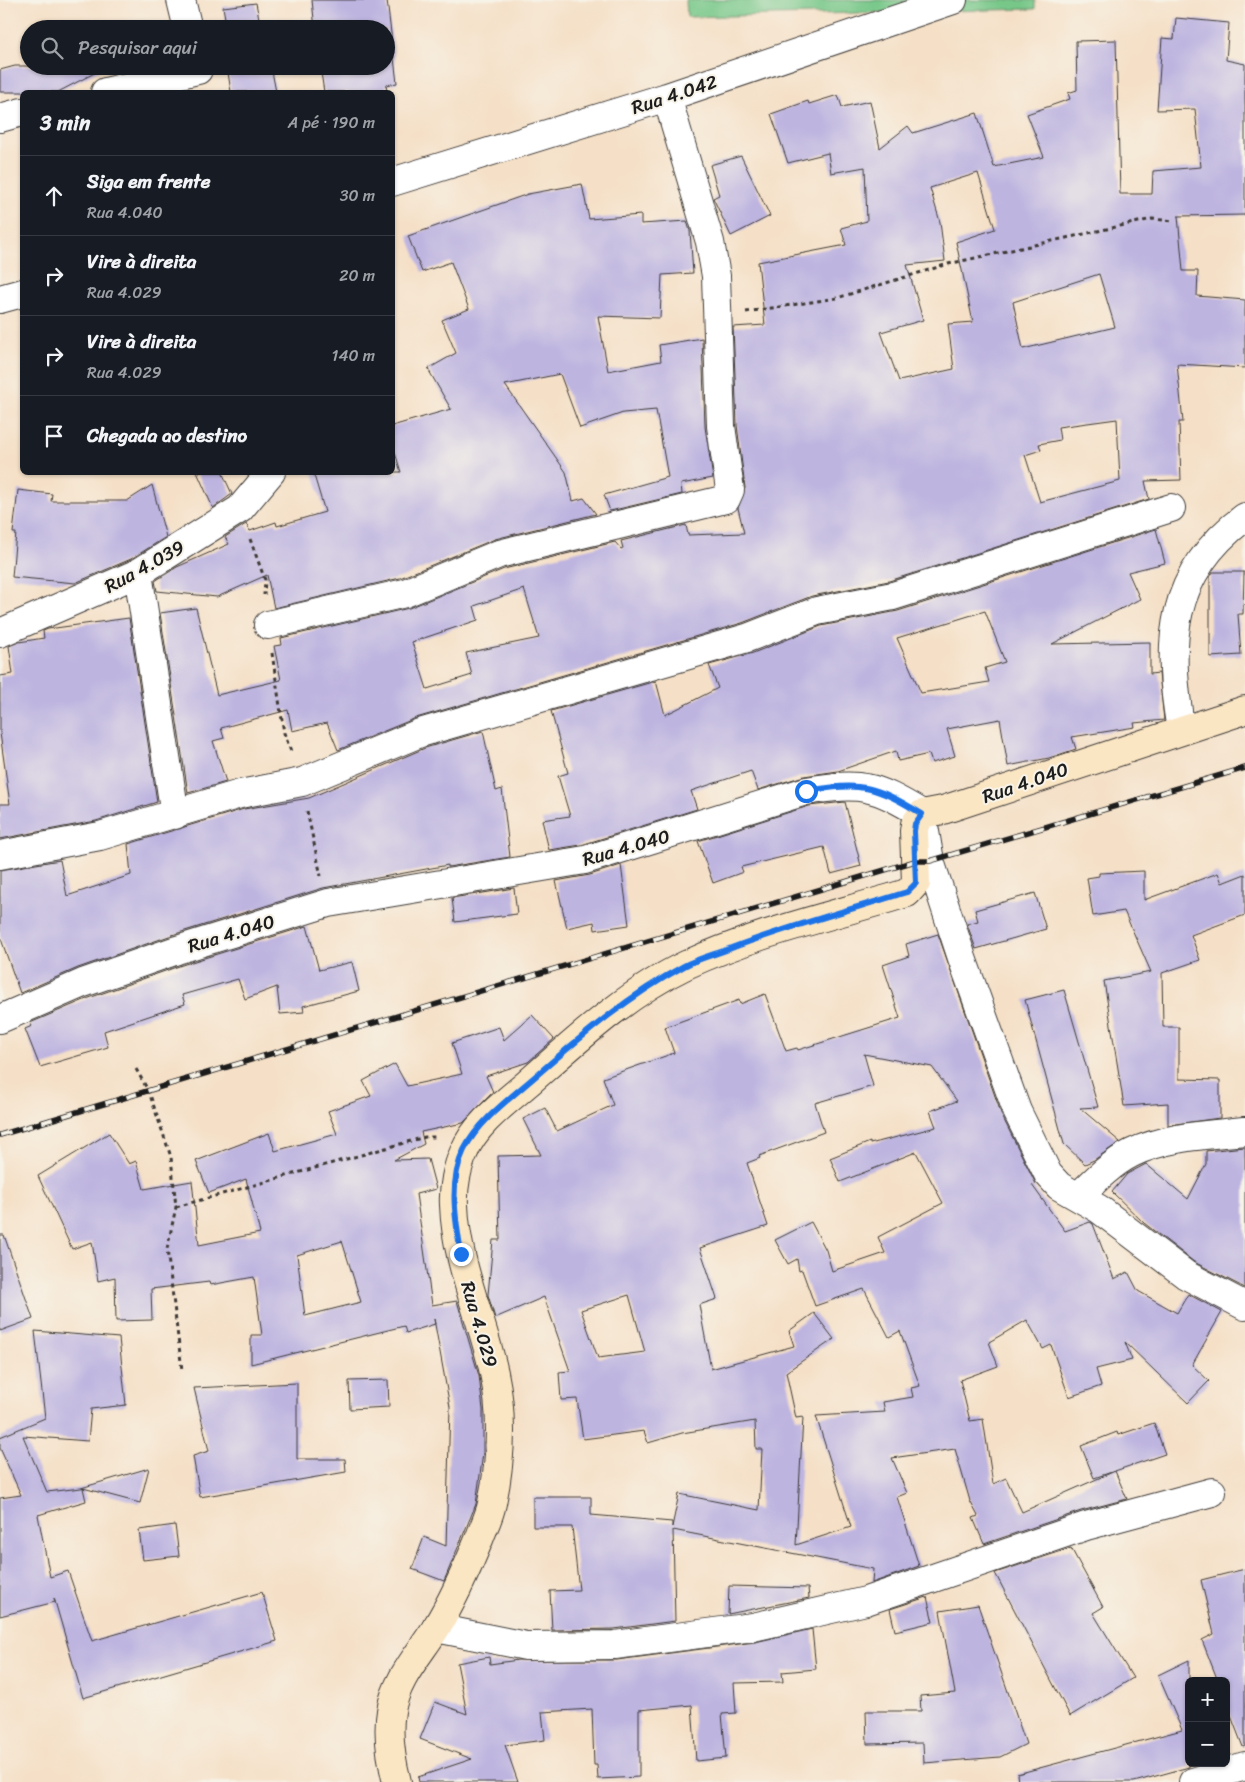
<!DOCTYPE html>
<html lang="pt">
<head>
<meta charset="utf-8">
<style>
  body { margin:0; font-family:Sriracha,sans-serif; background:#20242c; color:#f1f3f6 }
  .controls { position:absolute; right:15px; bottom:15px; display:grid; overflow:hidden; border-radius:8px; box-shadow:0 1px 4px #0004 }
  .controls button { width:45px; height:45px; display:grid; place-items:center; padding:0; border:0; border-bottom:1px solid #363941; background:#171b24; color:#f1f3f6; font:25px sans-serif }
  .stop { position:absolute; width:15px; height:15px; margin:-11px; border:4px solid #1a73e8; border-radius:50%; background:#fff }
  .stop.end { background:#1a73e8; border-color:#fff; box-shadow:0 1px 5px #0008 }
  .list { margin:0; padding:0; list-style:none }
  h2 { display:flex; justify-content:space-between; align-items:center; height:65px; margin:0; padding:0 20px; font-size:21px }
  h2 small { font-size:16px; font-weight:400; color:#9ea1a6 }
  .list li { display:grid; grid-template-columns:32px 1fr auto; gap:15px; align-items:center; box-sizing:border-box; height:80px; padding:0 20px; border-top:1px solid #363941 }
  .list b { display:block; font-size:19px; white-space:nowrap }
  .list p { margin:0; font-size:16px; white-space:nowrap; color:#9ea1a6 }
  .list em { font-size:16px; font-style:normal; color:#9ea1a6 }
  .icon { flex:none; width:28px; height:28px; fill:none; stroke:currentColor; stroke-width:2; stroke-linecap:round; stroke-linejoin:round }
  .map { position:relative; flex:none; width:1245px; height:1782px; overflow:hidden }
  .search { position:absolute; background:#171b24; box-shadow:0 1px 4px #0004; left:20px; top:20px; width:375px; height:55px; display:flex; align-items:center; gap:12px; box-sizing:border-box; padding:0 18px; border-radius:28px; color:#9ea1a6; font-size:19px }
  .panel { position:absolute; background:#171b24; box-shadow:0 1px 4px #0004; left:20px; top:90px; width:375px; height:385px; border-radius:8px }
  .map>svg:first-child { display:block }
  .green { fill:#77c789; stroke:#4a7252 }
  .building { fill:#bdb4e0; fill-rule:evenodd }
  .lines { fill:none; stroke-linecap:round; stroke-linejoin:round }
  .street-casing { stroke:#3d3936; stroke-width:30 }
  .secondary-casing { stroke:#3d3936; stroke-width:30 }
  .path { stroke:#3d3936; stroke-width:3; stroke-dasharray:4 4; stroke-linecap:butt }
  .street { stroke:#fff; stroke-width:28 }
  .secondary { stroke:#fbe6c4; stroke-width:28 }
  .rail-casing { stroke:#1c1c1c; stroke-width:5.5 }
  .rail { stroke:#f7f3e8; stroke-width:4; stroke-dasharray:11; stroke-linecap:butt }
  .route { stroke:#1a73e8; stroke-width:6 }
  .labels { text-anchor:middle; stroke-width:4; stroke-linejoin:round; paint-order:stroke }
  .street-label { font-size:19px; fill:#1c1c1c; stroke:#f7f3e8 }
</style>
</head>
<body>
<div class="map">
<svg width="1245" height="1782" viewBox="0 0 1245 1782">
  <rect width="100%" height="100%" fill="#f7f3e8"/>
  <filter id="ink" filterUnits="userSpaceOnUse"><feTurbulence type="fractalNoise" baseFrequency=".02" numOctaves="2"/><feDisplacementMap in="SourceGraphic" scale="10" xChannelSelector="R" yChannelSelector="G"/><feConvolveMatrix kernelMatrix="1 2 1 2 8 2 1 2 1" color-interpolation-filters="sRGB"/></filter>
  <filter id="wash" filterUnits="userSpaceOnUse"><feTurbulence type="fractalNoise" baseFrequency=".0096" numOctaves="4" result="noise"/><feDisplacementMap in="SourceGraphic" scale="20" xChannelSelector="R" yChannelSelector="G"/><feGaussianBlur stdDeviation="1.12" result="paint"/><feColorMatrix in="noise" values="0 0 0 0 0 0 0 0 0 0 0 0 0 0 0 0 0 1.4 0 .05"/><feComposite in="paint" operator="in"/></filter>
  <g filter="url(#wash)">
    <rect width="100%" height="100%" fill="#f5e0c7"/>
    <path class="green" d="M686,0H1035V9L687,17Z"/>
    <g id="blocks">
      <path class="building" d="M312,0H387L397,83L386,85L387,92H324L320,66H386V29H315Z
        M256,3L261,29H227L223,7Z
        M1176,18L1229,23L1226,60L1245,64V215L1178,216L1183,271H1198L1197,296L1245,300V368L1177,364L1183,422H1179L1181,480L1145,481L1149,499L889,581L812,596L742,623L416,718L338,750L327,723L292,731L288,710L221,728L224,738L213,741L226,782L188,793L160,613L196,608L217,695L281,680L274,646L282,645L281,638L409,608L504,569L615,542L621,549L623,548L621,541L686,525L688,535L744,533L738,508L745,488L737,425L733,327L765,325L758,262L846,245L841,228L867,221L865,167L831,173L828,153L788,163L771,114L808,101L809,104L838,95L842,107L870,101L880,148L908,126L913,133L977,113L994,167L1044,157L1027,114L1070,99L1068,93L1077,90L1076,41L1116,40L1120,194H1152L1153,171L1201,167L1195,109L1157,110L1162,38L1174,39ZM978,173L995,229L956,242L973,322L948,324L954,369L899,381L881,332L923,320L907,265L945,261L940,222L930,188ZM1099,274L1115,327L1023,349L1013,302ZM1117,419L1120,481L1040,502L1025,455L1041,450L1039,444L1060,440L1058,427ZM524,589L539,638L466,653L472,675L427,689L412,642L478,620L474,606Z
        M15,66H108L58,92H0V70Z
        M227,66H271L276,92H231Z
        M741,156L770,216L731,236L715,202L713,198L719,195L710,165Z
        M582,184L589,219L641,215V224L687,221L690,231L693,273L662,275L660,318L598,316L608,371L661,361L659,345L702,338L705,427L713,478L681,484L682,494L610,511L604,495L668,477L656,410L623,413L580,428L560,374L505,385L566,472L573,501L584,498L596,514L495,539L400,578L274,608L267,575L217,597L157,591L155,581L177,567L229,544L225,537L246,524L250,531L276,522L277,526L325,512L313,472H401L392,443V426L451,409L428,369L456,353L442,320L469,309L451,262L422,272L408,236L528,194Z
        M197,472H222L232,494L213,508Z
        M152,485L166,537L131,559L75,583L12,577L16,533H13L18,490L52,494L51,501H127Z
        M1156,529L1165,563L1128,572L1140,599L1052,644L1150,642V674L1159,673L1164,720L1134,723L1135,727L1072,737L1076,749L1049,758L1008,766L1000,719L947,729L955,756L932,763L929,754L898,761L896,751L838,771L804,776L758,790L751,771L691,791L697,809L581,845L549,850L542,820L570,816L558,776L568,773L551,711L656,681L665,715L718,688L709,665L753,653L821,626L898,611ZM985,611L1005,662L985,668L989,682L921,693L897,638Z
        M1213,572H1244L1243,614H1238L1241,655L1210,657V577Z
        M129,618L157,802L96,821L0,839V804H10L0,733V676L13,674L9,646L19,642L44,638L43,631L48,629Z
        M483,731L496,791L502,789L510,857L448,867V865L323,888L172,935L78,968L20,993L0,936V870L60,860L67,896L131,875L128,844L244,809L309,798L425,748Z
        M845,802L861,866L831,874L824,847L741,867L743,872L713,883L698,841L809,806Z
        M621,865L629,925L595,930L594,922L567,928L556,881L590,875Z
        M1144,871V900L1218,873L1222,883L1245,874V915L1191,935L1200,960L1162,973L1163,1027H1179V1079L1220,1080V1118L1168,1125V1103L1124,1106L1104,981L1151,972L1124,911L1093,916L1087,878L1099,876V873Z
        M514,888L517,914L455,922L452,898Z
        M1035,893L1046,929L976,949L967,924L978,921L975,910Z
        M307,926L319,970L352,962L359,991L303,1006L304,1012L280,1014L277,987L245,999L238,979L182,995L185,1004L104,1031L108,1047L40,1067L25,1029L32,1026L30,1023L89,998L182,965Z
        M938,934L1002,1116L1036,1184L1032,1185L1065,1231L1090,1222L1093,1224L1114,1279L1128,1272L1138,1291L1177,1313L1188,1294L1222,1312L1192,1365L1209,1381L1188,1403L1125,1342L1132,1360L1096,1369L1101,1386L1069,1397L1051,1345L1043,1349L1027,1320L989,1342L998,1366L960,1380L970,1421L983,1419L993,1484L1006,1478L1022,1512L1115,1471L1127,1499L1081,1511L984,1544L973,1518L978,1516L970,1501L955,1449L892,1458L907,1493L897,1497L919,1566L872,1583L873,1569L673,1530L675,1621L614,1629L552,1630L550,1591L579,1590L572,1527H533V1497H591V1515L672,1522V1527L679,1494L759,1510L762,1449H756L755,1421L682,1433L648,1443L644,1431L583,1439L577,1399L561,1400L559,1372L570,1371L544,1297L495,1318L488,1295L493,1240H500L498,1156L541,1155L523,1119L545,1108L557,1131L613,1105L603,1078L674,1053L665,1027L739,1000L740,1004L765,994L786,1051L797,1048L798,1050L900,1018L883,965L909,956L906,944ZM864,1054L932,1067L957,1101L930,1111L936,1127L870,1144V1142L830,1158L840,1182L916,1152L943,1203L878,1237L885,1253L832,1271L826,1250L811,1222L775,1240L788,1264L797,1259L799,1271L802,1270L815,1306L864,1289L889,1337L900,1331L920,1386L911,1388L913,1397L883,1402L885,1412L816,1416L851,1527L796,1545L803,1417L796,1418L786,1372L834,1339L814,1313L789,1331L794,1346L711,1369L699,1305L717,1299L700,1248L768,1226L747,1163L760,1158L759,1156L824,1132L815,1103L873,1086ZM629,1295L645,1352L598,1358L581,1310Z
        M1064,990L1098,1107L1080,1108L1120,1142L1094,1160L1085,1164L1064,1144L1025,1000Z
        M532,1015L554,1039L528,1062L486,1076L493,1092L463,1123L421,1132L424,1144L394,1160L428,1159L436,1189L416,1194L432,1305L457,1301L479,1376L483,1410V1453L476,1504L444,1581L412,1569L424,1537L446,1546L450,1407L434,1319L435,1324L406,1333L404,1326L251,1364V1335H262L254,1277L210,1285L209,1282L151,1289L152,1320L116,1321L115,1277L98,1281L92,1242L72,1249L38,1176L109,1133L129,1164L136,1161L144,1189L192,1181L199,1245L260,1233L246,1179L209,1193L196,1161L269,1133L275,1151L337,1134L328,1111L371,1096L363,1081L395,1064L407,1086L462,1074L452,1043L499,1027L504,1040ZM342,1241L361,1302L305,1316L297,1255Z
        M1245,1147V1288L1194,1262L1144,1223L1112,1192L1127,1174L1146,1164L1188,1199L1206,1164V1151Z
        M0,1235H4L33,1319L0,1331Z
        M35,1331L119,1338L126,1405L91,1409L88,1441L23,1436L47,1492L81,1488L149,1468L140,1503L83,1488L86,1501L38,1515L50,1577L68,1571L92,1641L262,1592L277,1641L83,1698L54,1598L55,1602L0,1616V1498L21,1495L0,1448V1437L45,1418Z
        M388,1380L389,1407L350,1409L349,1381Z
        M297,1383V1459H345L346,1472L200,1497L193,1456L209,1451L194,1388Z
        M1154,1423L1165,1454L1094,1478L1081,1446L1117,1432L1118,1435Z
        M175,1525L179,1556L143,1560L139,1530Z
        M1071,1548L1103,1607L1093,1613L1133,1678L1070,1716L995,1573Z
        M1245,1569V1746L1243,1747L1226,1703V1681H1218L1202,1640L1214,1634L1201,1580Z
        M729,1586L808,1588L809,1598L728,1614Z
        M927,1597L933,1622L895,1631L890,1609Z
        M978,1605L1026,1744L1000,1757L924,1763L923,1743L867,1744L866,1711H921L920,1696L955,1693L940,1611Z
        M812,1629L816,1669L782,1672L783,1682L734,1683L736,1713L722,1714L726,1758L696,1761L692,1705L639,1710V1777L598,1779L597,1765H594L592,1709L542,1712L545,1740L505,1745L518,1782H419L418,1777L472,1759L420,1739L435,1702L467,1714L457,1663L489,1657L490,1664L518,1660H617L755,1642Z
        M1189,1660V1767L1134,1782H1018L1017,1774L1182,1730L1158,1675Z"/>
    </g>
  </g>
  <g filter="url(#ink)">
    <use href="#blocks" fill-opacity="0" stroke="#3d3936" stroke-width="1"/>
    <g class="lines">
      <g class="street-casing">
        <path id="street" d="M181,0L188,29
          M105,92L198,70
          M0,118L22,112
          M392,182L667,97L953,0
          M0,299L22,293
          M138,573L175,815
          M268,625L405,593L499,554L726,499L730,490L721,426L716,276L710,242L667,97
          M0,633L138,573L240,509L271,472
          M1181,730C1166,643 1168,574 1245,517
          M0,855L100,836L240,794L302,782L420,733L747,638L817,611L893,596L1171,508
          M0,1019L83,983L177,950L328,903L585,860L806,791C862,782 874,785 922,814L930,861L962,958L1017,1111L1048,1174L1059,1186L1099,1209L1186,1275L1245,1306
          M1079,1196C1095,1180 1112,1163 1132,1153C1167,1136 1208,1135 1245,1131
          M436,1628L526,1646L615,1645L753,1627L866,1601L1086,1526L1212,1492
          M1193,1782L1245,1766"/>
      </g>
      <g class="secondary-casing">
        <path id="secondary" d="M397,1782C391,1759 387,1735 391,1711C396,1679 419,1655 436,1628C454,1599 467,1569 480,1537C484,1526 490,1515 492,1503C501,1461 503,1415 494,1373C482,1317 456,1263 454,1205C453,1188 457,1167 464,1152C475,1124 506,1102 528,1083C577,1040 627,993 686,965C755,933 835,915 907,893L916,883L914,831L915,824L922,814L943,810L1245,710"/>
      </g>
      <path class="path" d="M746,312L837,298L948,264L1152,219L1174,221
        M250,539L265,580L264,595
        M272,653L284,733L292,754
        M307,811L321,876
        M136,1069L149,1092L171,1157L176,1207L167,1249L182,1370
        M176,1207L425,1137H438"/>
      <use href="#street" class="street"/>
      <use href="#secondary" class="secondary"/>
      <g class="rail-casing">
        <path id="rail" d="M0,1135L915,861H930L1245,768"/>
      </g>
      <use href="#rail" class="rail"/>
    </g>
  </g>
  <g class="lines" filter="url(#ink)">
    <path class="route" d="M461,1254C456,1221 448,1183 464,1150C479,1120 513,1096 538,1074C584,1034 630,995 684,966C699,958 717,954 734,947C790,926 849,910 907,892L916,883L914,831L915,824L922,814C874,785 862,782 806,791"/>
  </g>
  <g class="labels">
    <g class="street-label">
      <text transform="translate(674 94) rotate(-18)" y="7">Rua 4.042</text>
      <text transform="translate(144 566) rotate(-29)" y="7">Rua 4.039</text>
      <text transform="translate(1025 782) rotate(-19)" y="7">Rua 4.040</text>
      <text transform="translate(626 847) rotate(-16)" y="7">Rua 4.040</text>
      <text transform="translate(231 933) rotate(-17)" y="7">Rua 4.040</text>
      <text transform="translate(480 1324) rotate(74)" y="7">Rua 4.029</text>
    </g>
  </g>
</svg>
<div class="controls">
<button>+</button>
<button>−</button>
</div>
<div class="stop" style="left:806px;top:791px"></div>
<div class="stop end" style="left:461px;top:1254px"></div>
<div class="search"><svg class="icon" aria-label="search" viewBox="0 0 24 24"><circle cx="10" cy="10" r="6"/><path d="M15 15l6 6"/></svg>Pesquisar aqui</div>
<section class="panel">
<h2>3 min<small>A pé · 190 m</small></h2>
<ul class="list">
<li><svg class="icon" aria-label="ahead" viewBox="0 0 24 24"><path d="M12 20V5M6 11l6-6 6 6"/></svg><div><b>Siga em frente</b><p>Rua 4.040</p></div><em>30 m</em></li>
<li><svg class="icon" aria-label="right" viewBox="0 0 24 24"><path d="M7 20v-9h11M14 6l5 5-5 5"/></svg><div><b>Vire à direita</b><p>Rua 4.029</p></div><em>20 m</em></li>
<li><svg class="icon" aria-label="right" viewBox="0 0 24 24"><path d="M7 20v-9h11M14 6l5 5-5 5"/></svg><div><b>Vire à direita</b><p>Rua 4.029</p></div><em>140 m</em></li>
<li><svg class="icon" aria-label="arrive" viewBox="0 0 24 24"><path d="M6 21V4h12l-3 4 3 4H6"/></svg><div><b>Chegada ao destino</b></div></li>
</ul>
</section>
</div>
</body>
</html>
